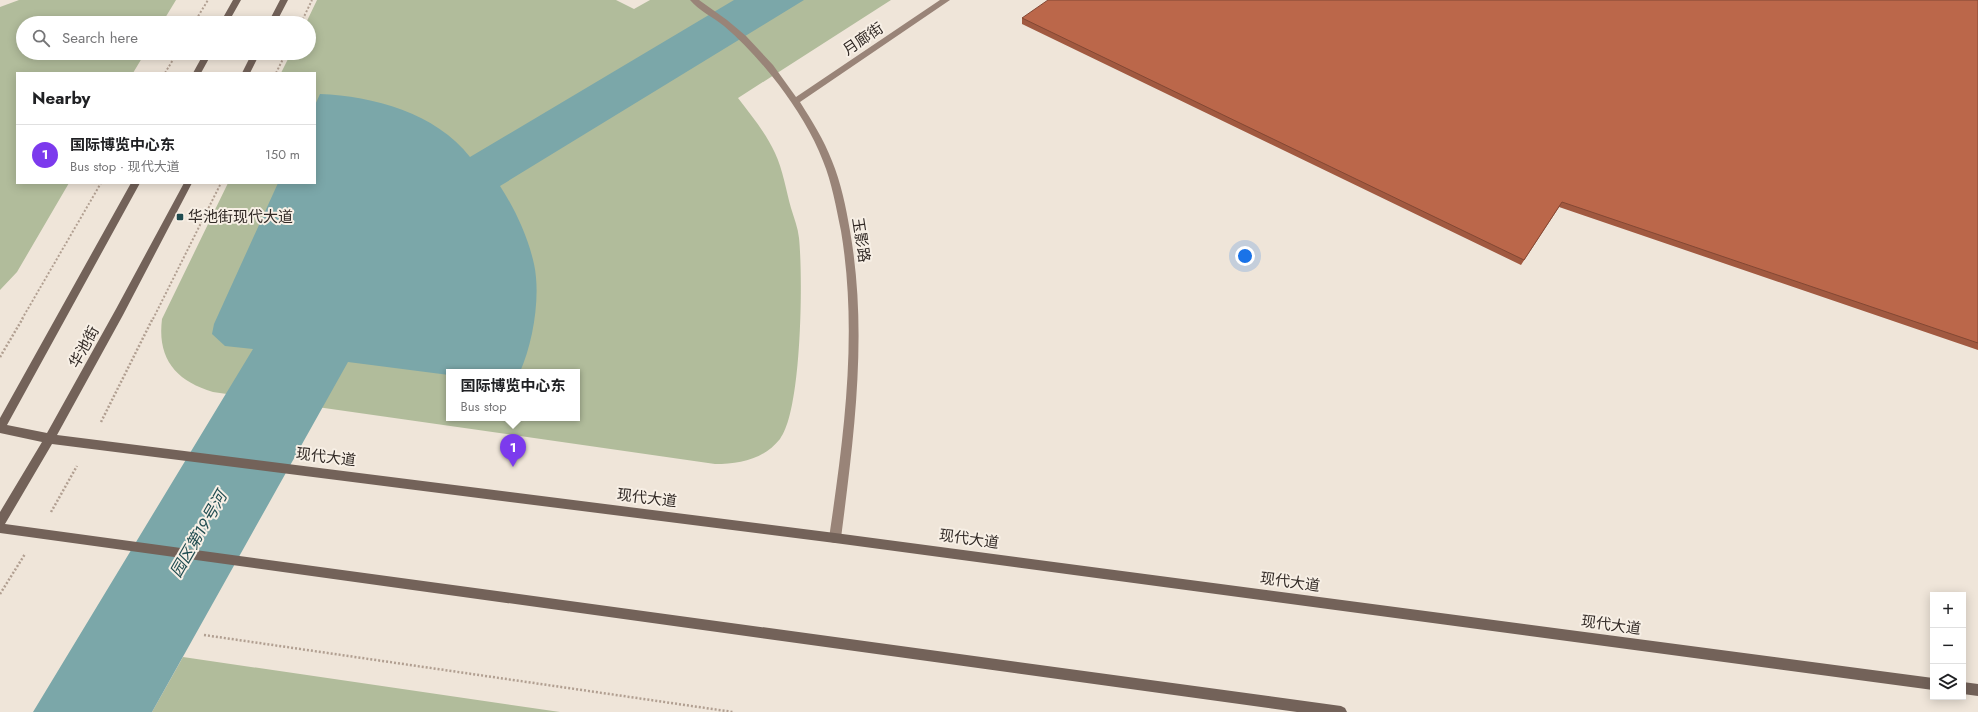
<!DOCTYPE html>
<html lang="en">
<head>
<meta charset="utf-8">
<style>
  body { margin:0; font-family:Jost,"Noto Sans SC",sans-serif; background:#f2f2f2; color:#202124 }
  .controls { position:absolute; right:12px; bottom:12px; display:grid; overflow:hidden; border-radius:0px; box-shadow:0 2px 10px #0003 }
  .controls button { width:36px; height:36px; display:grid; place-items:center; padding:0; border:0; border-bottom:1px solid #e0e0e0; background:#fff; color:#202124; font:20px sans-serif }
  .you { position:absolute; left:1245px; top:256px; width:14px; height:14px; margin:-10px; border:3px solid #fff; border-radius:50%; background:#1a73e8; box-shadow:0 0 0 6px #1a73e833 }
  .badge { display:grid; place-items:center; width:26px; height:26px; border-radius:50%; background:#7c3aed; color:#fff; font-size:13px; font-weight:700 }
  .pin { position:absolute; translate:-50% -33px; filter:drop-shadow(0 1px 2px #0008) }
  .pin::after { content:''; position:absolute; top:21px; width:14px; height:12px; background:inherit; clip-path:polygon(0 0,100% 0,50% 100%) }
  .popup { position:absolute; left:446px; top:369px; width:134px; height:52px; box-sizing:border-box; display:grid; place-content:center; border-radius:0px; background:#fff; filter:drop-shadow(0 1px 3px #0005); font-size:13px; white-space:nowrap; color:#757577 }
  .popup b { font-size:15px; color:#202124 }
  .popup::after { content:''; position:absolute; left:50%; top:100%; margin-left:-8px; border:8px solid transparent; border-top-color:#fff }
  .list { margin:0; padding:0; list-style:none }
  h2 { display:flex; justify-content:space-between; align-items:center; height:52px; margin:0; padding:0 16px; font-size:17px }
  h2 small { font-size:13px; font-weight:400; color:#757577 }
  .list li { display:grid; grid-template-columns:26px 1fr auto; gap:12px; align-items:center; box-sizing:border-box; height:60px; padding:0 16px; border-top:1px solid #e0e0e0 }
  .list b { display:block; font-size:15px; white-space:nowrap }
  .list p { margin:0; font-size:13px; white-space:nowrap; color:#757577 }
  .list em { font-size:13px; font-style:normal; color:#757577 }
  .icon { flex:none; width:22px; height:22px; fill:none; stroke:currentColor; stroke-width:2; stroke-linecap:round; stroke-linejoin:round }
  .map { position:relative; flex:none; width:1978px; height:712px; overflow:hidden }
  .search { position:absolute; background:#fff; box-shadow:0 2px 10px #0003; left:16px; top:16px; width:300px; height:44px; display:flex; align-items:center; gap:10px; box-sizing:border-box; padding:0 14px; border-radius:22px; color:#757577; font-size:15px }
  .panel { position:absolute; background:#fff; box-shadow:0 2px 10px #0003; left:16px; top:72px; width:300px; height:112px; border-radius:0px }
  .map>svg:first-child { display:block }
  .green { fill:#b1bc9b; fill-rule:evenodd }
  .water { fill:#7ba7a9 }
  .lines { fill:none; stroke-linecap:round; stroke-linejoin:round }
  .path-far1 { stroke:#b19f91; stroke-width:2; stroke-dasharray:2 2; stroke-linecap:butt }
  .path { stroke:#b19f91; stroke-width:2.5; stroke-dasharray:2 2; stroke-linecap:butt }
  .secondary { fill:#998478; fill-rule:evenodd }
  .primary { fill:#736259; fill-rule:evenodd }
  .wall { fill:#a15940 }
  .building { fill:#bb674a; stroke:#834834 }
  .poi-dot { fill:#204c50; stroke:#f7efe5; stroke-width:1.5 }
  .labels { text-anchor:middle; stroke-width:4; stroke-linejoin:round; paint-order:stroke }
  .street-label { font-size:15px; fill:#322a26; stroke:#f7efe5 }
  .poi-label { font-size:15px; fill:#322a26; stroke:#f7efe5; text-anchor:start }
  .water-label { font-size:16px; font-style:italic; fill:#204c50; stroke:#f7efe5 }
</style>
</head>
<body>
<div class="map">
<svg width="1978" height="712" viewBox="0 0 1978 712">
  <rect width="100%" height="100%" fill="#efe5d9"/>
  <path class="green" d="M19,0H176L162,23H23V53H145L133,73H17V183H69L17,272L0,290V7Z
    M317,0H616L634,9L650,0H891L738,98C751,115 766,133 775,153C783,170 786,190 791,208C794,218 798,228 799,238C803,276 802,411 780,439C764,459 740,464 715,464L213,392C176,381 157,359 162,319L228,183H315V73H281L291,53H309V23H306ZM449,372H577V418H449Z
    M183,657L560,712H152Z"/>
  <path class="water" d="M734,0H804L500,186C515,209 528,237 534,264C541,296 533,343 520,372H449V375L348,362L152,712H33L253,349L225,346L212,334L214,324L278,183H315V105L320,94C373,96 436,113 470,157Z"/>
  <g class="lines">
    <path class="path-far1" d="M194,23L208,0
      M301,23L312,0
      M165,73L177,53
      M276,73L286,53
      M22,319L101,183
      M153,319L221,183"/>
    <path class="path" d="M0,357L23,318
      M101,422L153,318
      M51,512L77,466
      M0,594L25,554
      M204,635L733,712"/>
    <path class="secondary" d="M690,0H699L727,20L746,36L773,65L796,97L940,0H950L800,102C812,121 824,140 832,161C841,183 846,207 850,231C868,333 854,436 841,538L839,542L835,543L831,542L829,538C844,436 858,333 841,231C836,207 832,183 823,161C813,134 796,108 779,85C763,64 744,43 724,26C713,17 698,10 690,0Z"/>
    <path class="primary" d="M233,0H241L228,23H220Z
      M280,0H288L276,23H268Z
      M204,53H212L201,73H193Z
      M252,53H260L250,73H242Z
      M131,183H140L7,425L47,433L116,309L184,183H192L123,315L57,435L835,533L1933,678V690L835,543L52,444L5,524L1341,706L1345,708L1347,712H1297L0,533V512L42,442L0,433V418Z
      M1963,682L1978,684V696L1963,694Z"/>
  </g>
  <path class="wall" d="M1978,0V350L1559,207L1521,265L1022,24V18Z"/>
  <path class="building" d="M1048,0H1978V343L1562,202L1524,260L1022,18Z"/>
  <rect class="poi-dot" x="176" y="213" width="8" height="8" rx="2"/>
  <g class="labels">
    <g class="street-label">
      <text transform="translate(863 39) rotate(-34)" y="5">月廊街</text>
      <text transform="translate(861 240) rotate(81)" y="5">玉影路</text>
      <text transform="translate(84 347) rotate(-61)" y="5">华池街</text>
      <text transform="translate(326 457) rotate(7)" y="5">现代大道</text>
      <text transform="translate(647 498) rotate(7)" y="5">现代大道</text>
      <text transform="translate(969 539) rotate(8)" y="5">现代大道</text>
      <text transform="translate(1290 582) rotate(8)" y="5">现代大道</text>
      <text transform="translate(1611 625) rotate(8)" y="5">现代大道</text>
    </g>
    <g class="poi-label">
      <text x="188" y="222">华池街现代大道</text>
    </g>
    <g class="water-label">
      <text transform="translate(198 534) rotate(-60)" y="6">园区第19号河</text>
    </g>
  </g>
</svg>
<div class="controls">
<button>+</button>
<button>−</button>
<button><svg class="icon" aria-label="layers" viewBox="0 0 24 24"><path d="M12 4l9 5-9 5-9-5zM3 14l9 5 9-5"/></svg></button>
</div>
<div class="you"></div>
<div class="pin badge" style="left:513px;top:467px">1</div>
<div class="popup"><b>国际博览中心东</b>Bus stop</div>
<div class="search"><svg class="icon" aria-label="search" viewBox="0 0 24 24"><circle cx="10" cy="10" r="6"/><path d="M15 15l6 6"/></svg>Search here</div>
<section class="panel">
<h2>Nearby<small></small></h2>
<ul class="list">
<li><span class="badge">1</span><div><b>国际博览中心东</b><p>Bus stop · 现代大道</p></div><em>150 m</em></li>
</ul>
</section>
</div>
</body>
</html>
